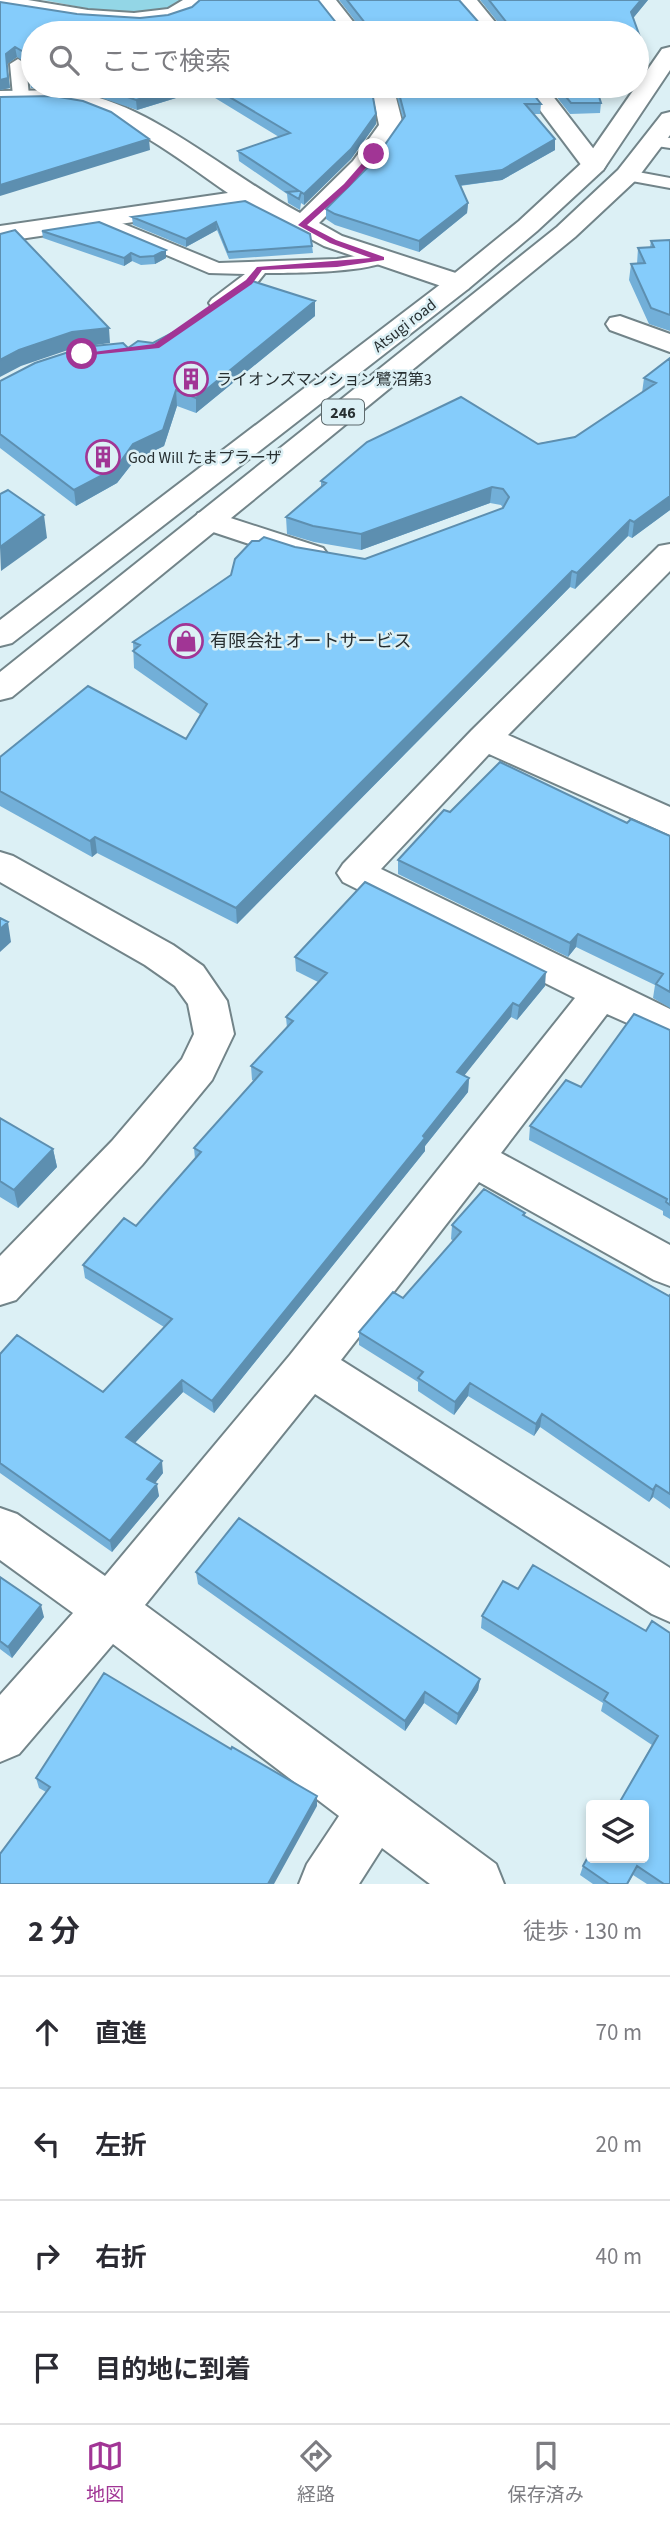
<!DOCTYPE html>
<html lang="ja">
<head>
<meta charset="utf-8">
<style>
  body { margin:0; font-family:"Source Sans 3","Noto Sans JP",sans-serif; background:#f7f7f7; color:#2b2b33 }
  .controls { position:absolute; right:21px; bottom:21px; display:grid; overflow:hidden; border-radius:7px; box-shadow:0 4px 10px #0003 }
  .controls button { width:63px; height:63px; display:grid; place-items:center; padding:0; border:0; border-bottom:2px solid #e1e1e2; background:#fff; color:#2b2b33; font:35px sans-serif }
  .stop { position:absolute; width:21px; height:21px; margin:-16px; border:5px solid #a13595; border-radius:50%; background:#fff }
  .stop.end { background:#a13595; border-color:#fff; box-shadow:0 2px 7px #0008 }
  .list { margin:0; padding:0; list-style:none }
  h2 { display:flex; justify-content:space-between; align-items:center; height:91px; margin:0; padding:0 28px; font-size:30px }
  h2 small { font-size:23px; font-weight:400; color:#7c7c81 }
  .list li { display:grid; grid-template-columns:46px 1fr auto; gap:21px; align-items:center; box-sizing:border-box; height:112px; padding:0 28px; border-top:2px solid #e1e1e2 }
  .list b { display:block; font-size:26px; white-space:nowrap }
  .list em { font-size:23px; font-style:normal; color:#7c7c81 }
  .icon { flex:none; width:38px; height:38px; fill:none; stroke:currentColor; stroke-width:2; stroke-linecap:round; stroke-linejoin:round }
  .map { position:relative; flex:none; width:670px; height:1884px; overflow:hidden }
  .search { position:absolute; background:#fff; box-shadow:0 4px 10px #0003; left:21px; right:21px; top:21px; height:77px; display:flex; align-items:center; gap:18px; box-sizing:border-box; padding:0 24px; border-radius:38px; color:#7c7c81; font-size:26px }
  .sheet { height:539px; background:#fff }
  nav { display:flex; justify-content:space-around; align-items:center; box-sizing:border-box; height:98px; border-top:2px solid #e1e1e2; background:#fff; font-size:19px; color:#7c7c81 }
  nav a { display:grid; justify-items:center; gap:4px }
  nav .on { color:#a13595 }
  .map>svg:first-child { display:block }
  .green { fill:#93d6e6 }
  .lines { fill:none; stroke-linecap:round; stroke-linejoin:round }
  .lane-casing { stroke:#728489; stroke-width:4 }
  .street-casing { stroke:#728489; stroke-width:4 }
  .secondary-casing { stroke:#728489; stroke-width:4 }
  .highway-casing { stroke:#728489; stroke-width:4 }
  .lane { fill:#fff; fill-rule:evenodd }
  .street { fill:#fff; fill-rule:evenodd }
  .secondary { fill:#fff; fill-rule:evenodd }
  .highway { fill:#fff; fill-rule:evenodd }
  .wall { fill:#72afd8 }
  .shaded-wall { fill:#5d8fb0 }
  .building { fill:#85ccfb; stroke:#5d8fb0; stroke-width:2 }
  .route { fill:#a13595 }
  .labels { text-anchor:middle; stroke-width:5; stroke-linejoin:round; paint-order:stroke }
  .far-street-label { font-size:16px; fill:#272f31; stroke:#dcf0f5 }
  .far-poi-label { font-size:16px; fill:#272f31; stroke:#dcf0f5; text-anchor:start }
  .shield { fill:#dcf0f5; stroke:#5d696c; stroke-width:2 }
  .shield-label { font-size:16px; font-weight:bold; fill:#272f31 }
  .poi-label { font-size:18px; fill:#272f31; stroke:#dcf0f5; text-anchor:start }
</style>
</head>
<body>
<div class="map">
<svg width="670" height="1884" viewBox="0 0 670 1884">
  <rect width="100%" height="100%" fill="#dcf0f5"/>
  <path class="green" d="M43,0H183C150,28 82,6 43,0Z"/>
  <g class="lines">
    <g class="lane-casing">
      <path id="lane" d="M18,59L26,64L29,96L21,101L13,96L10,64Z
        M656,136L670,138V148L650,145L647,141Z
        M627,170L670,178V188L621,179L618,175L621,171Z
        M97,213L219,263L337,259L381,252L390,258C378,273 287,273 265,273C254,288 231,312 212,307L209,303L212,299L245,274L209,273L91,223L88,219Z"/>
    </g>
    <g class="street-casing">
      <path id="street" d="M0,0H28L88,10L134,13L168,9L183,0H208C174,48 49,16 0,8Z
        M314,0H336L362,33H340Z
        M453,0H477L504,33H482Z
        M371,86H393L403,125L370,172L319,223L342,236L468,277L472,283L468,289L459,291L450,289L324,246L247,205L0,242V226L228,193C183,162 138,126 85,109C59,100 28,104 0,105V91C32,91 64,88 96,97C164,116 236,179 300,213L353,161L379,125Z
        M522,86H545L606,165L603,170L594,172L585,170Z
        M620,316L670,334V352L610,330L606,324L610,318Z
        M209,511L323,548L328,555L323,562L312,565L198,527L194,520L198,513Z
        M670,544V571L508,735L670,807V835L489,754L381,869L670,1009V1042L607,1014L501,1153L670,1245V1286L654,1280L479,1182L341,1360L670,1568V1622L652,1614L315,1394L145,1605L496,1864L504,1884H430L382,1848L359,1884H299L307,1864L339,1816L113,1644L19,1754L0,1762V1695L73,1613L0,1560V1508L17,1514L105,1576L290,1355L575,998L343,882L337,873L343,864L472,730L659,546Z"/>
    </g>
    <g class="secondary-casing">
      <path id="secondary" d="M0,852L13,856L173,945L203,966L227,1001L234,1034L212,1080L142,1165L16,1300L0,1305V1256L112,1141L182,1059L194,1034L188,1004L175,986L145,965L0,882Z"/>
    </g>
    <g class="highway-casing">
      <path id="highway" d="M670,47V70L603,170L537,231L468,289L12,643L0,646V620L450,277L519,221L585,160L662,49Z
        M670,112V135L636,180L575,237L12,697L0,700V672L557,227L618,170L662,114Z"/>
    </g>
    <use href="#lane" class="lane"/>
    <use href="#street" class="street"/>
    <use href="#secondary" class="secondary"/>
    <use href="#highway" class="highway"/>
  </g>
  <path class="wall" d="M339,0H459L481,25L501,26L480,0H648L633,18L640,37L639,47H637V33H33V86H371L376,114V124L351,159L304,205L301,203L300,210L288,203L287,194L239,161L238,151L279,137L202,90L137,110L84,92L31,88L28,64L17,57L7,64L10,88L0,90V2L77,14L140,18L359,26Z
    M394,86H527L541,104L540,114H534L555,150L502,180L460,186L468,203L467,213L419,252L335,225L326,219V209L372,163L403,119Z
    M548,86H611L610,89H606L605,98H599L601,103L600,113L570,114Z
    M245,201L312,246L313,253L229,259L217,230L186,247L133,225L132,217Z
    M42,231L166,250V258L155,264L141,265L132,261L124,266L43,238Z
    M670,240V331L649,324L629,280L631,264H637L638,248L650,247L651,241Z
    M315,316L196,413L177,406L164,446L135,460L117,483L76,506L0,448V381L128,348Z
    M670,358V510L632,538L628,536L575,589L570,587L237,924L97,853L92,857L0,806V757L186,739L201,715L134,668L133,642L295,547L365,559L503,508L501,505L490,503L361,550L314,542L287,534L286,517L321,487V481L575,437L642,393L644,378Z
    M450,812L627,823L670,836V1008L653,998L655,985L576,947L568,957L398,874V860Z
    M295,957L545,986L517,1020L511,1017L464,1075L469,1078L468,1092L425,1146V1151L214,1413L183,1392L135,1443L163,1473L155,1483L159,1496L112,1552L0,1473V1354L103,1392L164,1327L85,1278L83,1265L136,1226L195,1159L194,1148L254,1081L252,1080L251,1066L287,1028L286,1017L318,982L296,971Z
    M670,1030V1219L663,1215V1211L529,1140L530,1126L581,1087Z
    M0,1118L53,1149L57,1167L18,1208L0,1197Z
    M525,1213V1216L669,1296L670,1295V1509L653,1497L649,1502L540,1427L534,1436L468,1396L454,1415L418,1391V1382L359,1345V1332L403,1298L453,1241L451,1239L452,1225Z
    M196,1572L480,1679L478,1690L456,1725L424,1703L405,1731L198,1584Z
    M0,1577L44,1617L12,1658L0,1649Z
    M518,1589L646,1631L652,1621L670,1884H647L633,1875L628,1884H593L580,1875L583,1866L652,1745L601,1711L603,1703L481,1628L482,1616Z
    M36,1778L317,1806L46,1792L39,1788Z"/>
  <path class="shaded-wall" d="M641,0H648L630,22L631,12Z
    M15,47L17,57L7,64L10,88L0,90V80L6,54Z
    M183,86H202V90L137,110L136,100Z
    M376,114V124L351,159L304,205V194Z
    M149,139L150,150L0,196V185Z
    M555,139V150L502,180L456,186V176Z
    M468,203L467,213L419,252V241Z
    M216,222L217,230L186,247V239Z
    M166,250V258L155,264L154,256Z
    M131,253L132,261L124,266V258Z
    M315,301V316L196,413V398Z
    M109,328L110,343L74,348L21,366L0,377V360L19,350L72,332Z
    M176,390L177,406L164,446L135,460L117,483L76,506L74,490Z
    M492,487L490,503L361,550V534Z
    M670,496V510L632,538L634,522Z
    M44,515L47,538L1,571L0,547Z
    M630,520L628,536L575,589L577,573Z
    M572,571L570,587L237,924L236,908Z
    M95,837L97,853L92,857L90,841Z
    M8,922L11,942L0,952V929Z
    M578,934L576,947L568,957L570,943Z
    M546,972L545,986L517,1020L519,1006Z
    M513,1003L511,1017L456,1086L457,1072Z
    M469,1078L468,1092L425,1146V1151L214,1413L212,1401Z
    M53,1149L57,1167L18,1208L14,1190Z
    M182,1380L183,1392L129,1449L126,1437Z
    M470,1383L468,1396L454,1415L455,1402Z
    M542,1414L540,1427L534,1436L536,1424Z
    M162,1461L163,1473L149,1491L147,1479Z
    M157,1484L159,1496L112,1552L110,1541Z
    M656,1485L653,1497L649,1502L653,1490Z
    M41,1605L44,1617L12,1658L8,1647Z
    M480,1679L478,1690L456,1725L458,1714Z
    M425,1692L424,1703L405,1731V1721Z
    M317,1796V1806L274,1884H268Z"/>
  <path class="building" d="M200,0H318L338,25L362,26L365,23L347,0H459L481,25L505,26L507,23L489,0H641L631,12L640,37H637V33H33V78H30L27,54L15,47L6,54L8,78L0,80V2L77,14L140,18L168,15L192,7Z
    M96,86H183L136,100Z
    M211,86H371L376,114L351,149L304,194L301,192L299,199L287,192L299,191L238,151L290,133Z
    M397,86H527L541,104H525L555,139L502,170L456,176L468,203L419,241L335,214L326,209L372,163L405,116Z
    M557,86H606V87H596L601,103H571Z
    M53,96L83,101L111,112L149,139L0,185V97Z
    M245,201L310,234L312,246L228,252L216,222L186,239L132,217Z
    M99,222L166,250L154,256L140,257L131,253L124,258L42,231Z
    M15,230L109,328L72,332L19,350L0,360V234Z
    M670,240V315L651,308L631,264L645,263L638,248L654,247L651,241Z
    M249,280L315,301L196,398L176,390L163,430L133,444L116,468L74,490L0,434V381L35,363L84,347L123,343L128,348L138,341L153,343L176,331Z
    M670,358V496L634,522L630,520L577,573L572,571L236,908L95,837L90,841L0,791V757L88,686L186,739L207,704L133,651L140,645L133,642L231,575L235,559L252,541H259L264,537L295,547L365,559L503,508L509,497L503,489L492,487L361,534L313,526L286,517L326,483L321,481L367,442L461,397L538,444L575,437L656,383L644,378Z
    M8,490L44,515L0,547V494Z
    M500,762L627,823L631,819L670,836V992L656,984L663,974L578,934L570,943L398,860L444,810L450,812Z
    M365,882L546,972L519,1006L513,1003L457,1072L469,1078L423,1136L425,1138L212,1401L182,1380L126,1437L162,1461L147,1479L157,1484L110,1541L0,1463V1354L17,1335L103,1392L172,1319L83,1265L124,1218L136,1226L201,1152L194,1148L262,1072L251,1066L293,1021L286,1017L327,973L295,957Z
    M0,918L8,922L0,929Z
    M634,1014L670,1030V1205L666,1202L667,1199L530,1126L566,1080L581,1087Z
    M0,1118L53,1149L14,1190L0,1181Z
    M484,1189L525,1213L523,1215L669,1296L670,1295V1494L656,1485L653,1490L542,1414L536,1424L470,1383L455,1402L418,1378L423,1372L359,1332L393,1292L403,1298L461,1232L452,1225Z
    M239,1518L480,1679L458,1714L425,1692L405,1721L196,1572Z
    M533,1565L646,1631L652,1621L670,1633V1884H664L637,1866L627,1884H609L583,1866L591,1851V1858H644V1805H618L658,1736L604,1700L608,1693L482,1616L503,1581L518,1589Z
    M0,1577L41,1605L8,1647L0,1641Z
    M104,1673L231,1749L232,1747L317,1796L268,1884H0V1854L50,1787L36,1778Z"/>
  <path class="route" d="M372,152L378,154L349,187L307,225L336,240L384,257V260L337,267L262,270L252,284L159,348L82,356L78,354L154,344L246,280L257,267L371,258L330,243L298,225L344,184Z"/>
  <defs>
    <g id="building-ring" transform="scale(1.75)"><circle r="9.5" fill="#dcf0f5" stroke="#a13595" stroke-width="1.5"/><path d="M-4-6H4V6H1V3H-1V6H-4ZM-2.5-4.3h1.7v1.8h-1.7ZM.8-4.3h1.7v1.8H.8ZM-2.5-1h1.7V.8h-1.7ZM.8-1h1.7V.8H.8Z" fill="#a13595"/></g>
    <g id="shop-ring" transform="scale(1.75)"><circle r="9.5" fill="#dcf0f5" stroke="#a13595" stroke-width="1.5"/><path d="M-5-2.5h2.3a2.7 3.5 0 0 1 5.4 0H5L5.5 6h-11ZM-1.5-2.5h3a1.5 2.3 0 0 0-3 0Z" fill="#a13595"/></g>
  </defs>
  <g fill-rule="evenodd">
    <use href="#building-ring" x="191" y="379"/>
    <use href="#building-ring" x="103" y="457"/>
    <use href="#shop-ring" x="186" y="641"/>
  </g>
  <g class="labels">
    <g class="far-street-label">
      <text transform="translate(404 325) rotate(-38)" y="6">Atsugi road</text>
    </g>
    <g class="far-poi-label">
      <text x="216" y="385">ライオンズマンション鷺沼第3</text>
      <text x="128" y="463">God Will たまプラーザ</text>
    </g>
    <rect class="shield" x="322" y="399.5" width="42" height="25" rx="5"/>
    <g class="shield-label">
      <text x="343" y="418">246</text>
    </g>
    <g class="poi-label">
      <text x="210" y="647">有限会社 オートサービス</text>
    </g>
  </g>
</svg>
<div class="controls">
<button><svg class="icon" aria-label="layers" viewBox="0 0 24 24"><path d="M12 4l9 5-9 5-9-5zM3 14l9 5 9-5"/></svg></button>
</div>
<div class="stop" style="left:82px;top:354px"></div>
<div class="stop end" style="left:374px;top:154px"></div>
<div class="search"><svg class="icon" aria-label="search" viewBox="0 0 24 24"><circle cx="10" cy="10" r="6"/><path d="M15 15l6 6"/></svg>ここで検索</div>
</div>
<section class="sheet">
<h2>2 分<small>徒歩 · 130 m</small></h2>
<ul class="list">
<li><svg class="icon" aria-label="ahead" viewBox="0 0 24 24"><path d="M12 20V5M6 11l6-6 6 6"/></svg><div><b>直進</b></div><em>70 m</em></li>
<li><svg class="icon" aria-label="left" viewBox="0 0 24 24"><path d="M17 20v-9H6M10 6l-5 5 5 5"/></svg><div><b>左折</b></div><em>20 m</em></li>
<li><svg class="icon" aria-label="right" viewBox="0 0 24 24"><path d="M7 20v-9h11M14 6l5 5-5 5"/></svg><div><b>右折</b></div><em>40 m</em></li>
<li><svg class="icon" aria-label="arrive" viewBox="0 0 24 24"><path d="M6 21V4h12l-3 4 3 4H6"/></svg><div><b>目的地に到着</b></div></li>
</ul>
</section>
<nav>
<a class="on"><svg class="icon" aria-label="map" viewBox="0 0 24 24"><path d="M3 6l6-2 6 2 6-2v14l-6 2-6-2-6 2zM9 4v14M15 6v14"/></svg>地図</a>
<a><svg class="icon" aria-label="directions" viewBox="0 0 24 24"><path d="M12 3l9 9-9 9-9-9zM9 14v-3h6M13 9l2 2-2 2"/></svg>経路</a>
<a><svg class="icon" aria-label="saved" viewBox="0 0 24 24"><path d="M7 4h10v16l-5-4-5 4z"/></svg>保存済み</a>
</nav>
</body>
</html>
